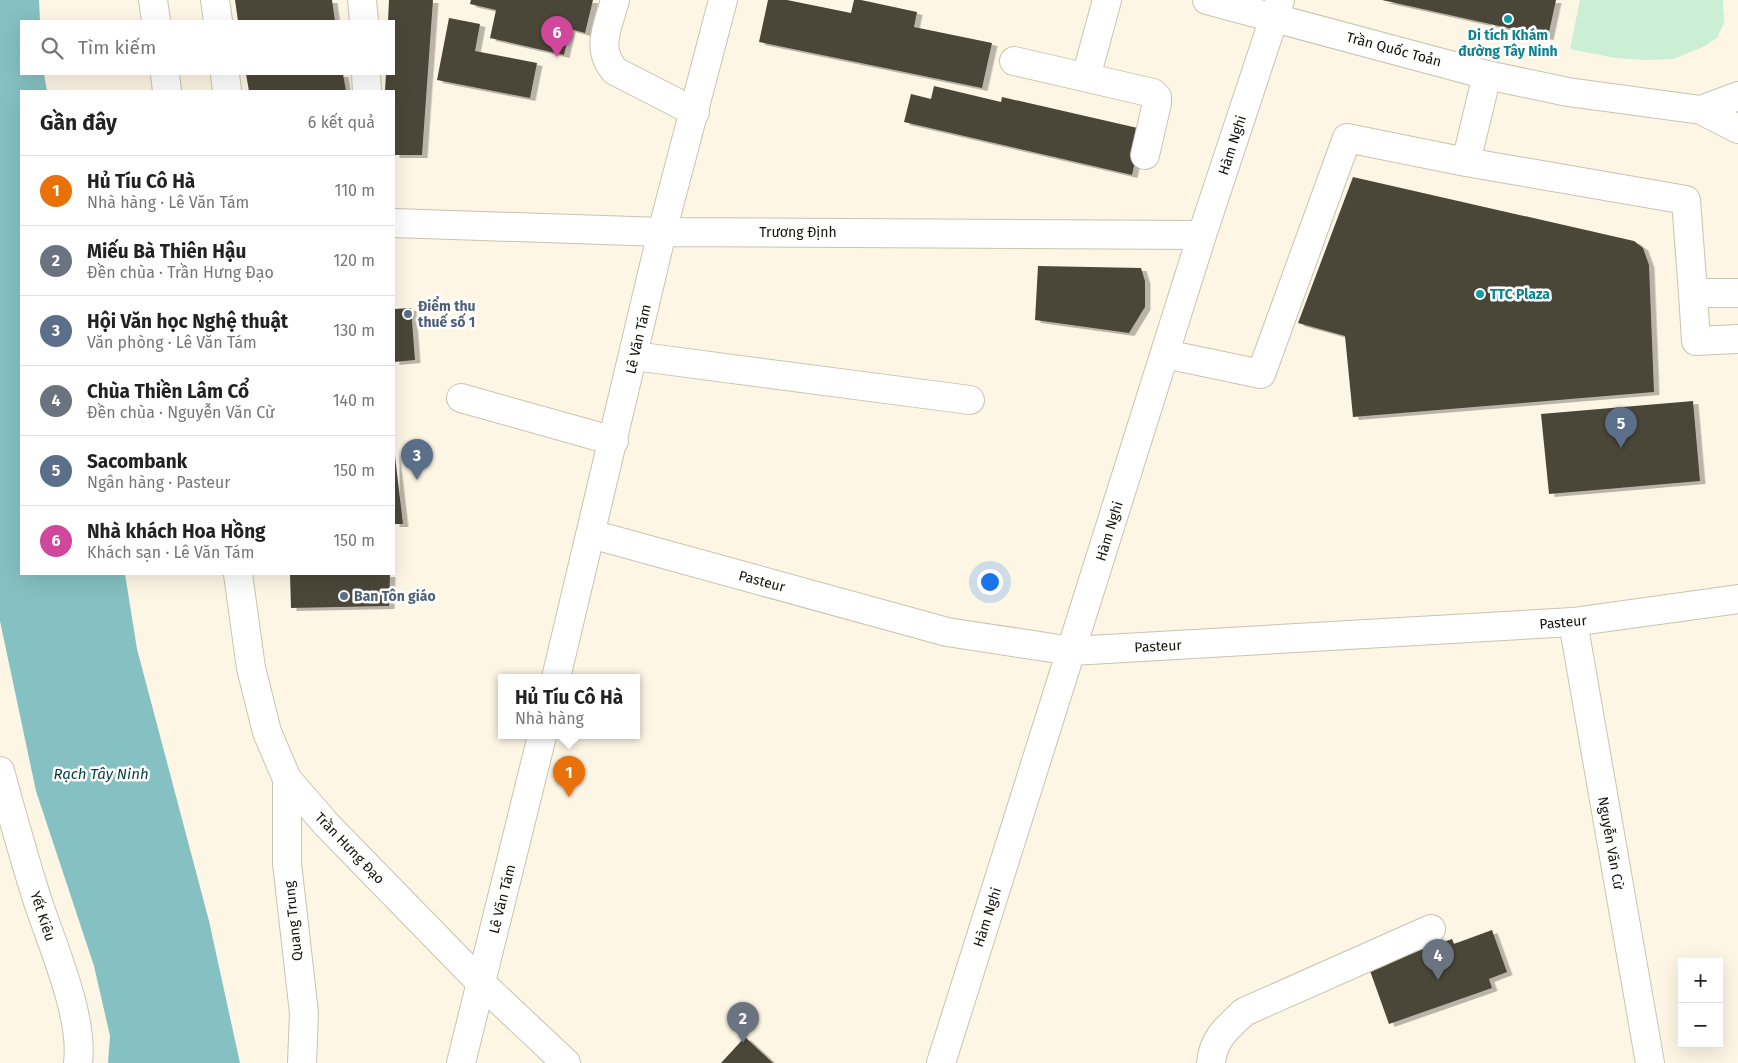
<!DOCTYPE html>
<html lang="vi">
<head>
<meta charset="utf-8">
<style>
  body { margin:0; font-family:"Fira Sans",sans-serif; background:#f2f2f2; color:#222 }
  .controls { position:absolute; right:15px; bottom:15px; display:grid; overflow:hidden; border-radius:0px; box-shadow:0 5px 20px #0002 }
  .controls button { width:45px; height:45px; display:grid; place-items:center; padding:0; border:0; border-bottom:1px solid #e0e0e0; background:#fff; color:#222; font:25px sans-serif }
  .you { position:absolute; left:989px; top:581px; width:18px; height:18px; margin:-12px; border:4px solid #fff; border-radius:50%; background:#1a73e8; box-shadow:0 0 0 8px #1a73e833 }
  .badge { display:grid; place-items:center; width:32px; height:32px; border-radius:50%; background:#327eb1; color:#fff; font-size:16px; font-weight:700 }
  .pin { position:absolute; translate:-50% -41px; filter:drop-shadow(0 1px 2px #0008) }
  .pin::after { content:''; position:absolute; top:26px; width:18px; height:15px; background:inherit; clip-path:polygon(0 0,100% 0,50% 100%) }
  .popup { position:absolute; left:498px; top:674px; width:142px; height:65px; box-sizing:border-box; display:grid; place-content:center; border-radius:0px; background:#fff; filter:drop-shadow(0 1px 4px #0005); font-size:16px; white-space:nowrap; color:#767676 }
  .popup b { font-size:19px; color:#222 }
  .popup::after { content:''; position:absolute; left:50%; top:100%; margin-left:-10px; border:10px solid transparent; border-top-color:#fff }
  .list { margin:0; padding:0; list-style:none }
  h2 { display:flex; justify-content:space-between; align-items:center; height:65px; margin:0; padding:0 20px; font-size:21px }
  h2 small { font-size:16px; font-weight:400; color:#767676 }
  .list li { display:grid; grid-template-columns:32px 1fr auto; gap:15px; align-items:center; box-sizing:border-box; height:70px; padding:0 20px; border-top:1px solid #e0e0e0 }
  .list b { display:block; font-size:19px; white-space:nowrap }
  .list p { margin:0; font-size:16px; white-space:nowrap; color:#767676 }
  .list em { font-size:16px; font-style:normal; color:#767676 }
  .icon { flex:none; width:28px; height:28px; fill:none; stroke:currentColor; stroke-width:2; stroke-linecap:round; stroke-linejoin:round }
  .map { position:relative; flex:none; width:1738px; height:1063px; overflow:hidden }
  .search { position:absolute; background:#fff; box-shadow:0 5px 20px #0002; left:20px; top:20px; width:375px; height:55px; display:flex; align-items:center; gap:12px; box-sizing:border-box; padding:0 18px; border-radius:0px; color:#767676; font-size:19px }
  .panel { position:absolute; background:#fff; box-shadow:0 5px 20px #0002; left:20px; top:90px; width:375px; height:485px; border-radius:0px }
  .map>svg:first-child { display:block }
  .green { fill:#caefd4 }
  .water { fill:#85c1c2 }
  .building { fill:#4b4638; filter:url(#shadow) }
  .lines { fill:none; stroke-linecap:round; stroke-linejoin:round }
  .minor-casing { stroke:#c9c3b2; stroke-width:30 }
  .minor { stroke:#fff; stroke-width:28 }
  .culture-dot { fill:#0f9aa8; stroke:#fff; stroke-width:2 }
  .service-dot { fill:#5c6f8a; stroke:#fff; stroke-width:2 }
  .labels { text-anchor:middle; stroke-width:5; stroke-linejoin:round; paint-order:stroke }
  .culture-label { font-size:14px; font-weight:bold; fill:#0d838f; stroke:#fff }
  .street-label { font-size:14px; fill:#15120d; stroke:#fff }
  .service-label { font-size:14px; font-weight:bold; fill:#4e5e75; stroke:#fff; text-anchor:start }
  .water-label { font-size:15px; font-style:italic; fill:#094244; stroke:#fff }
</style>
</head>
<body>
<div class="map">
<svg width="1738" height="1063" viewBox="0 0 1738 1063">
  <defs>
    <filter id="shadow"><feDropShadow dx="5.5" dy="3" stdDeviation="0" flood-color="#0004"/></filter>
  </defs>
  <rect width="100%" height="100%" fill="#fdf6e5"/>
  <path class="green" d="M1580,0H1723L1724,23L1717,38L1703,47L1673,59L1645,60L1615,58L1570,49Z"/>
  <path class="water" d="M0,0H39L40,21H21V74H44L47,91H21V574H125L137,649L209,921L240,1063H108L110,1036L94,966L36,791L0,621Z"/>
  <path class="building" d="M235,0H332L335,21H238Z
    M389,0H433L422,155H394V91H385L386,74H394V21H388Z
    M471,0H593L585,33L570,29L564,55L490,38L496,10L470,4Z
    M768,0H787L851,13L854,0H861L917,12L914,27L992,43L982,88L759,42Z
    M1382,0H1556L1548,37Z
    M449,18L480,24L475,51L537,63L530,98L437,80Z
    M246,74H343L346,91H249Z
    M934,86L1001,102L1002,97L1142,129L1132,175L904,122L911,94L931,99Z
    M1353,177L1634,241L1643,248L1649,265L1654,392L1353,417L1345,336L1298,323Z
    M1038,266L1141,268L1145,281V307L1129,333L1035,320Z
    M411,308L415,360L394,362V309Z
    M1693,401L1700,481L1549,494L1541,414Z
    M394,448L403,524H394Z
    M290,574H390L389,606L291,608Z
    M1492,930L1507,972L1489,979L1492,988L1389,1024L1369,968L1452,939L1454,944Z
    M745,1037L773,1063H721Z"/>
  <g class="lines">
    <g class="minor-casing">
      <path id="minor" d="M153,0L156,21
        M215,0L218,21
        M362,0L364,21
        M615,0C608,27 595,48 615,71L695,112
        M1207,0L1487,75L1568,92L1701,110L1738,129
        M1014,61L1153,93L1157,97V103L1145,155
        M165,74L167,91
        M225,74L227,91
        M366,74L367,91
        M1086,77L1107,0
        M1701,110L1738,96
        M1466,162L1487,75
        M394,223L662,232L1202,235
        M1738,293H1693L1696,341L1738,339
        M1165,354L1261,374L1347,138L1466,162L1686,200L1693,293
        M634,356L970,400
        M461,398L614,441
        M591,534L947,632L1072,651L1573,622L1738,599
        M238,574L251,668L267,732L287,779L327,825L481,983L566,1063
        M1573,622L1650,1063
        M556,678L662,232L723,0
        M0,771C12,815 24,858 38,902C53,947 84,1017 78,1063
        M287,779V863L304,1013L302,1063
        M461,1063L542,736
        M941,1063L1202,235L1280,0
        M1211,1063C1213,1039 1227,1028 1244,1012L1431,929"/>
    </g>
    <use href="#minor" class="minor"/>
  </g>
  <g class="culture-dot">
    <circle cx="1508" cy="19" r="5"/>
    <circle cx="1480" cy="294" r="5"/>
  </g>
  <g class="service-dot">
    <circle cx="408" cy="314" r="5"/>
    <circle cx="344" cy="596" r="5"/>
  </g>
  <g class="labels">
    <g class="culture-label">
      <text x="1508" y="40">Di tích Khám<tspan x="1508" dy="16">đường Tây Ninh</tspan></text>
      <text x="1490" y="299" text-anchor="start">TTC Plaza</text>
    </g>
    <g class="street-label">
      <text transform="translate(1394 49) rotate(15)" y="5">Trần Quốc Toản</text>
      <text transform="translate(1232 145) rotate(-72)" y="5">Hàm Nghi</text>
      <text x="798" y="237">Trương Định</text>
      <text transform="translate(638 339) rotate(-77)" y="5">Lê Văn Tám</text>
      <text transform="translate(1109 531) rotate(-73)" y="5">Hàm Nghi</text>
      <text transform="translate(762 581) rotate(15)" y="5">Pasteur</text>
      <text transform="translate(1563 622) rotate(-5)" y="5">Pasteur</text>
      <text transform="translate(1158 646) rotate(-3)" y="5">Pasteur</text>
      <text transform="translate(1611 843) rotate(80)" y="5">Nguyễn Văn Cừ</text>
      <text transform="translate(350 848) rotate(46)" y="5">Trần Hưng Đạo</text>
      <text transform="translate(502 899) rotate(-76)" y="5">Lê Văn Tám</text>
      <text transform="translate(43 916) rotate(72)" y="5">Yết Kiêu</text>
      <text transform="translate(987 917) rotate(-72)" y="5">Hàm Nghi</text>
      <text transform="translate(293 921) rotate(-96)" y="5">Quang Trung</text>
    </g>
    <g class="service-label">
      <text x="418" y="311">Điểm thu<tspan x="418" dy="16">thuế số 1</tspan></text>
      <text x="354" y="601">Ban Tôn giáo</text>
    </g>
    <g class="water-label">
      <text x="101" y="779">Rạch Tây Ninh</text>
    </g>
  </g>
</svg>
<div class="controls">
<button>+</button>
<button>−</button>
</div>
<div class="you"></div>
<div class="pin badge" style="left:569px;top:797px;background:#e8710a">1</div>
<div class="popup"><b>Hủ Tíu Cô Hà</b>Nhà hàng</div>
<div class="pin badge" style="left:743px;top:1043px;background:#6b7280">2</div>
<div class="pin badge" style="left:417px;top:480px;background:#5c6f8a">3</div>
<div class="pin badge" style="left:1438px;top:980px;background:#6b7280">4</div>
<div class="pin badge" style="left:1621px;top:448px;background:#5c6f8a">5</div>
<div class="pin badge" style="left:557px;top:57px;background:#d1479c">6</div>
<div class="search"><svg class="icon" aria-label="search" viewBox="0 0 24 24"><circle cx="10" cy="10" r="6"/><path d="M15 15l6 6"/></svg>Tìm kiếm</div>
<section class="panel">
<h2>Gần đây<small>6 kết quả</small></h2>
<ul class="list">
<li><span class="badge" style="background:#e8710a">1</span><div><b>Hủ Tíu Cô Hà</b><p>Nhà hàng · Lê Văn Tám</p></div><em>110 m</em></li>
<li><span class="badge" style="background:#6b7280">2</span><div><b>Miếu Bà Thiên Hậu</b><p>Đền chùa · Trần Hưng Đạo</p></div><em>120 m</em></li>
<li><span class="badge" style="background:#5c6f8a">3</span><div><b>Hội Văn học Nghệ thuật</b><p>Văn phòng · Lê Văn Tám</p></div><em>130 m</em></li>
<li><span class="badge" style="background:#6b7280">4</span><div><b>Chùa Thiền Lâm Cổ</b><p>Đền chùa · Nguyễn Văn Cừ</p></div><em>140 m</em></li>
<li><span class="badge" style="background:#5c6f8a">5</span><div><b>Sacombank</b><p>Ngân hàng · Pasteur</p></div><em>150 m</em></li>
<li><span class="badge" style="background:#d1479c">6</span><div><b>Nhà khách Hoa Hồng</b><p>Khách sạn · Lê Văn Tám</p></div><em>150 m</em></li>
</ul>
</section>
</div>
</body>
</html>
